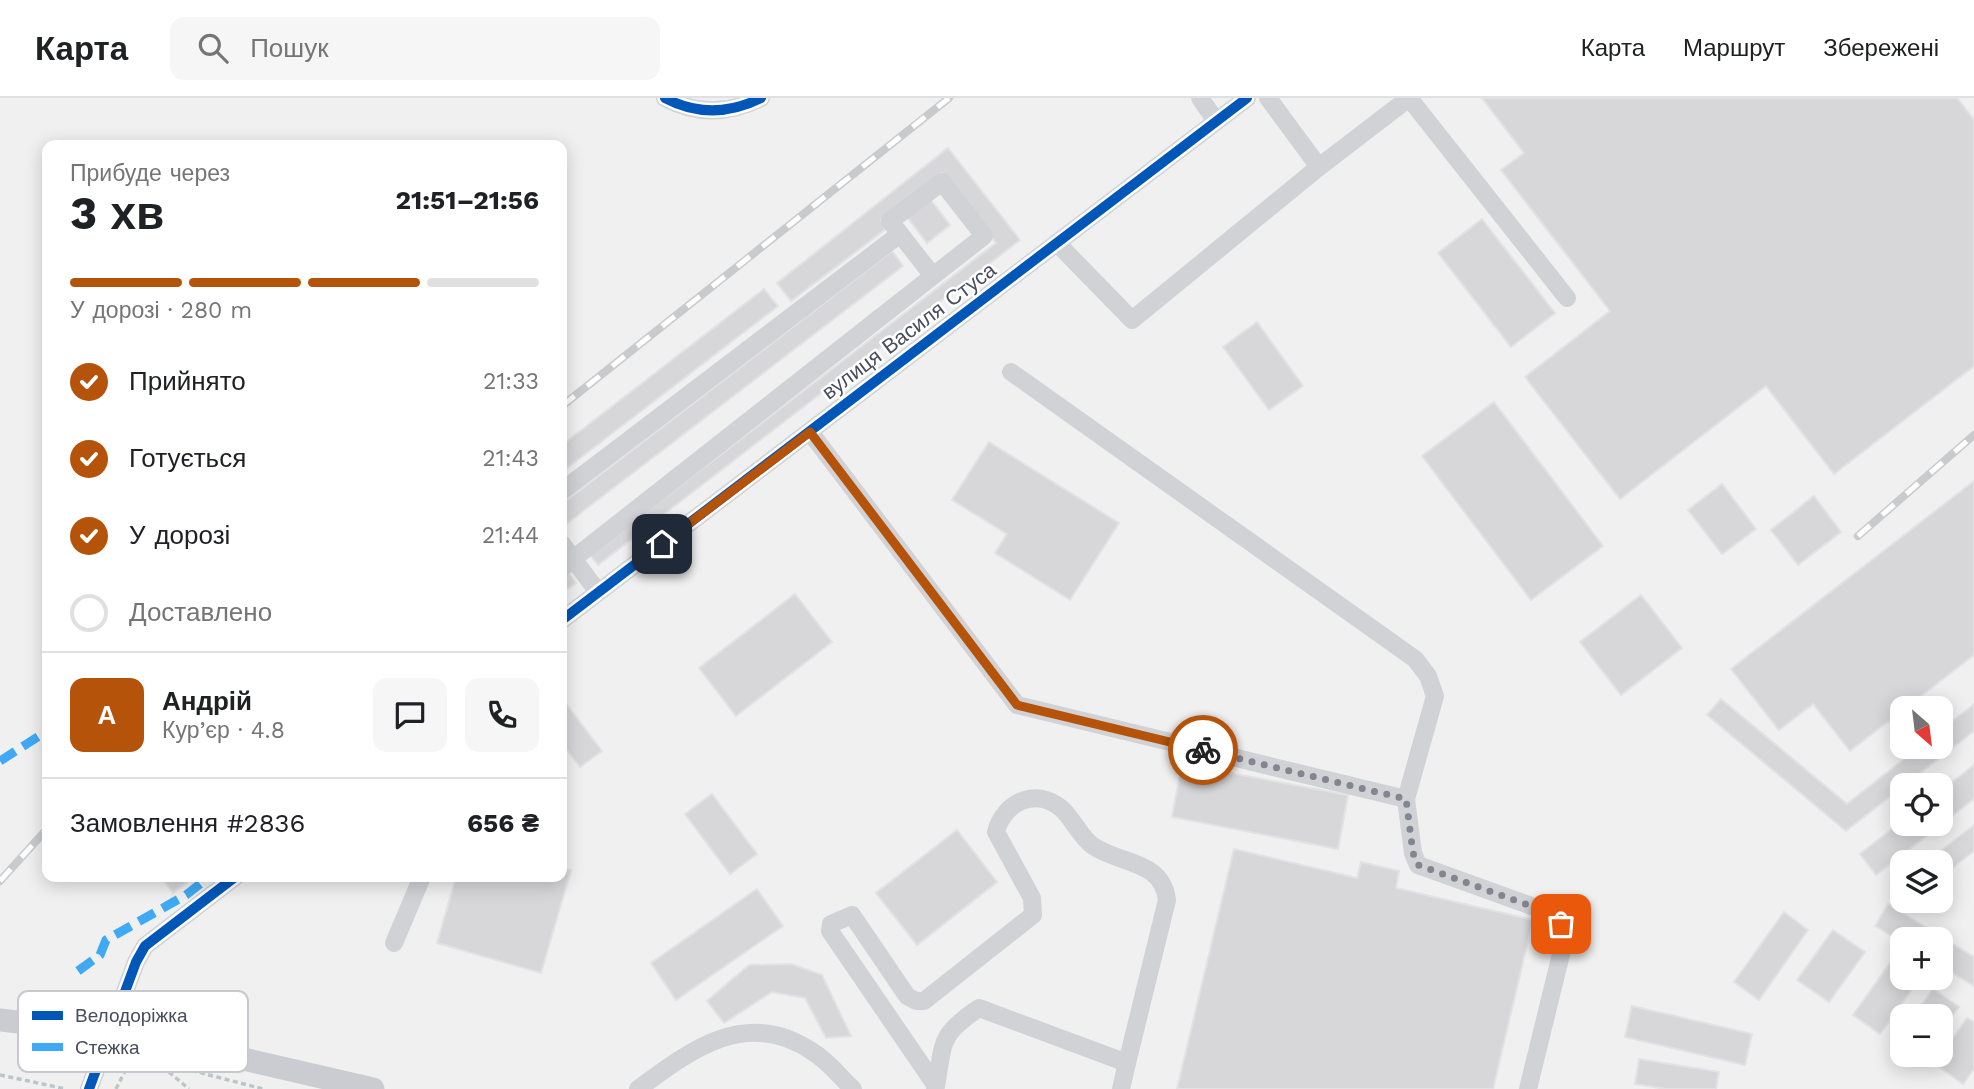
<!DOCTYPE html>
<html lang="uk">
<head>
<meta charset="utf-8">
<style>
  :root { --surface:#fff; --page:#f6f6f6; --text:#202124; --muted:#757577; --line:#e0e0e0; --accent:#b45309 }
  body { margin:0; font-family:"Work Sans",sans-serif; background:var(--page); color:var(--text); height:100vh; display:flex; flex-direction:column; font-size:26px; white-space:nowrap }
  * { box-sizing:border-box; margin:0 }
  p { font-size:23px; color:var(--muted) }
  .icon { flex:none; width:38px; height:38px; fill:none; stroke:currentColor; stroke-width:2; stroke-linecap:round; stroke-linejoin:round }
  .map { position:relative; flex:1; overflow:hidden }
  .drawer { position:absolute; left:42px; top:42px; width:525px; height:742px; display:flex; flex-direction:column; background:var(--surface); border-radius:14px; box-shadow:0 4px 18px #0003 }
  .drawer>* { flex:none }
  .needle { width:46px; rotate:152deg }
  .fabs { position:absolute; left:1890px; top:598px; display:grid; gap:14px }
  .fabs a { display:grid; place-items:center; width:63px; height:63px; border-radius:14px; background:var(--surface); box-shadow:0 4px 18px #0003; font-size:35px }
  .pin { position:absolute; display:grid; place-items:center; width:60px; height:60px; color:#fff; margin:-30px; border-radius:14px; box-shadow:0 4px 10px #0006 }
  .courier { position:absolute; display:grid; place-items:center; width:70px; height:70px; margin:-35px; border:5px solid #b45309; border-radius:50%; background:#fff; color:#222; box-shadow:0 2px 9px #0007 }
  .overview em { font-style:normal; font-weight:700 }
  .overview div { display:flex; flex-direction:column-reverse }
  .overview { display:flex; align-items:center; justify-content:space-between; height:119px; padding:0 28px }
  h1 { font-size:46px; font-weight:700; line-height:52px }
  .bar { display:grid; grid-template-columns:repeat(4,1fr); gap:10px 7px; align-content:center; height:84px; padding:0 28px }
  .bar i { height:9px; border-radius:5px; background:var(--line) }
  .bar .current { background:var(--accent) }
  .bar p { grid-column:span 4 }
  .line { display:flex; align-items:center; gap:18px; padding:0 28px; border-top:2px solid var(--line) }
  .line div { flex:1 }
  .round { display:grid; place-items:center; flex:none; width:74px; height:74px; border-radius:14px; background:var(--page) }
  ol { padding:0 28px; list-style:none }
  li { display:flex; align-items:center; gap:21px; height:77px }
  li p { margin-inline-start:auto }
  li .icon { padding:7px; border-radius:50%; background:var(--accent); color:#fff; stroke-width:4 }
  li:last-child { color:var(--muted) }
  li i { width:38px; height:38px; border:4px solid var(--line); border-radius:50% }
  header { display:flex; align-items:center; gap:42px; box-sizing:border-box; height:98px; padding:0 35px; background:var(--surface); border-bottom:2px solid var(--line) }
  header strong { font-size:33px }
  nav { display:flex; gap:38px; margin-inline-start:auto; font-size:24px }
  .search { width:490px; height:63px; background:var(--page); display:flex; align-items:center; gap:18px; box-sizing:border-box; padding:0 24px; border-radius:14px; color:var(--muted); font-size:26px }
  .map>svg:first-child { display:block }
  .building { fill:#d7d7d9; stroke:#e2e1e3; stroke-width:2 }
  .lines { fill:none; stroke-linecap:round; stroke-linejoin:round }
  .path { stroke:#bcc6c6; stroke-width:3.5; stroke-dasharray:5 3.5; stroke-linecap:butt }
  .minor { stroke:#d1d2d6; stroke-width:18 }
  .major { stroke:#cbccd1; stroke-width:23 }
  .rail-casing { stroke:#c9cacc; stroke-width:8 }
  .rail { stroke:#fff; stroke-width:5; stroke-dasharray:16; stroke-linecap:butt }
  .quiet { stroke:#3fa9f5; stroke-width:9; stroke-dasharray:18 9; stroke-linecap:butt }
  .cycleway-casing { stroke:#fff; stroke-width:15 }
  .cycleway { stroke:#0057b8; stroke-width:10 }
  .done { stroke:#838590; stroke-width:7; stroke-dasharray:0 12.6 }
  .route { stroke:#b45309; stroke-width:9 }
  .labels { text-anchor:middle; stroke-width:5; stroke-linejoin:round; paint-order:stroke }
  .street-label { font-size:21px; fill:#484c5c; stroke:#fff }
  .key { fill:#fff; stroke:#c8c9ce; stroke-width:2 }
  .key-label { font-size:19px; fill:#484c5c }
</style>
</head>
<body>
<header>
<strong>Карта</strong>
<div class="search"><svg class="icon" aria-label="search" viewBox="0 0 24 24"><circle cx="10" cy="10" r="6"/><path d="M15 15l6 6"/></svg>Пошук</div>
<nav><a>Карта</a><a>Маршрут</a><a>Збережені</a></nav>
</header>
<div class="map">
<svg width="1974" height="991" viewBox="0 0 1974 991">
  <rect width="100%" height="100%" fill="#f1f0f0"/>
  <g class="building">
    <polygon points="1482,0 1957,0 1974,22 1974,268 1834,376 1766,288 1620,401 1525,279 1610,213 1501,72 1524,55"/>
    <polygon points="948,50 1020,142 598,467 590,457 996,145 942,75 881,122 887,130 791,203 777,185"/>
    <polygon points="930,101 950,127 927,145 907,119"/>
    <polygon points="1482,121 1555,215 1511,249 1438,155"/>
    <polygon points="892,153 903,168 565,427 562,422 562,406"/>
    <polygon points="764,191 778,208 562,374 562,347"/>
    <polygon points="1257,224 1303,288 1269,312 1223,249"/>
    <polygon points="1494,304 1603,448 1531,502 1422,358"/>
    <polygon points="989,344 1119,425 1070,502 995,455 1007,436 952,402"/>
    <polygon points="1974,383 1974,557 1850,653 1813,606 1779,632 1731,571"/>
    <polygon points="1722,386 1756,431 1722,456 1688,412"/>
    <polygon points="1814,398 1841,434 1798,467 1771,432"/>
    <polygon points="568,474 576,485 562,495 562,479"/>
    <polygon points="795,496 832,544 736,618 699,570"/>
    <polygon points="1641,497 1682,550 1621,597 1580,544"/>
    <polygon points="1721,601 1847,706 1919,649 1941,649 1941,632 1974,606 1974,633 1846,733 1707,617"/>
    <polygon points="567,607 602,653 580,669 562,645 562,611"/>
    <polygon points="1182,666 1348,697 1338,751 1172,719"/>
    <polygon points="1974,667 1974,701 1876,777 1860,756 1902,723 1902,726 1941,726 1941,693"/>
    <polygon points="712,696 757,756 730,776 685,716"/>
    <polygon points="1974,727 1974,753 1941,779 1941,765 1925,765"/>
    <polygon points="957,732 997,784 917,847 876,795"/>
    <polygon points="1234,751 1357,780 1361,764 1399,773 1396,790 1533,822 1493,991 1177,991"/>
    <polygon points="562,770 571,772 541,875 437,845 456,779 562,779"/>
    <polygon points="172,779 194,779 173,795 165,784"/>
    <polygon points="757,791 783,828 676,902 651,865"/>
    <polygon points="1888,806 1974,859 1974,888 1941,868 1941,842 1902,842 1902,844 1875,828"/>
    <polygon points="1784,814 1808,832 1759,902 1734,884"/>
    <polygon points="1833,832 1865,854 1829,904 1797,882"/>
    <polygon points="1895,858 1902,863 1902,880 1920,880 1880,936 1853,917"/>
    <polygon points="791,866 822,877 851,938 826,940 805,900 772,894 724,925 707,903 749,867"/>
    <polygon points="1933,891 1959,909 1941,934 1941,919 1913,919"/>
    <polygon points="1632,908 1752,936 1745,967 1625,939"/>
    <polygon points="1967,920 1974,924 1974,971 1963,986 1935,966"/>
    <polygon points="1902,934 1902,953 1894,947"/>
    <polygon points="1909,957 1925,957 1919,965"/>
    <polygon points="1639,961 1719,974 1716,991 1666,991 1635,986"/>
  </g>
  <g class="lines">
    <g class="path">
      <polyline points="156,963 189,991"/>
      <polyline points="167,966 263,991"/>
      <polyline points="0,977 66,991"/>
      <polyline points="116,991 125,973 139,960"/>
    </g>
    <g class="minor">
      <path d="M665,0C697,17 729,16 761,0"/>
      <polyline points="1200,0 1216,23"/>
      <polyline points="1319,69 1409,0 1567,200"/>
      <polyline points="1057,145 1132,222 1319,69 1268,0"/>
      <polyline points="1011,274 1415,561 1428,578 1435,598 1406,701 1413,755 1418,767 1551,815 1561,826 1565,840 1528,991"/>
      <polyline points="810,334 1017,607 1406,701"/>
      <polyline points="562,393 900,136"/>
      <polyline points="562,446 598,494"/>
      <polyline points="562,470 573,461 933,178 984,138 942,84 890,123 933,178"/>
      <polyline points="562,522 1247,0"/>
      <polyline points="394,845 422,779"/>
      <polyline points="89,991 136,864 145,848 235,779"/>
      <path d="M638,991C692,951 747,909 813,954C828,963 840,979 853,991"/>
      <path d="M935,991L936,988C944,943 939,937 979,910L1127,965L1167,802C1162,762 1122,767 1093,748C1081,740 1073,721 1062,711C1036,688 1003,705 996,734L1032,800L1033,817L924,903H916L907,898L852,817L831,826L830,833L936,988"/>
      <polyline points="1121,991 1127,965"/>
    </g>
    <polyline class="major" points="0,922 112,935 196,950 373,991"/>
    <g class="rail-casing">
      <g id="rail">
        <polyline points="562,308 949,0"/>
        <polyline points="1858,438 1974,337"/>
        <polyline points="0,783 47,731"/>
      </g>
    </g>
    <use href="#rail" class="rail"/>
    <g class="quiet">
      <polyline points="0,663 47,633"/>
      <polyline points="78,873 100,857 106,842 186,797 209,779"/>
    </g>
    <g class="cycleway-casing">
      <g id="cycleway">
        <path d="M665,0C697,17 729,16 761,0"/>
        <polyline points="562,522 1247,0"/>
        <polyline points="89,991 136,864 145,848 235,779"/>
      </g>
    </g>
    <use href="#cycleway" class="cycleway"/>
  </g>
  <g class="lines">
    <polyline class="done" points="1203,652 1406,701 1413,755 1418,767 1550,815 1561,826"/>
    <polyline class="route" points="662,446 810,334 1017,607 1203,652"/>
  </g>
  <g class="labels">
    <g class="street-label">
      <text transform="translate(909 233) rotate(-37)" y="7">вулиця Василя Стуса</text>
    </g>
  </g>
  <rect x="18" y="893" width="230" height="81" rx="10" class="key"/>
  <rect x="32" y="913" width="31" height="9" fill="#0057b8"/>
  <rect x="32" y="945" width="31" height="8" fill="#3fa9f5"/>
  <g class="key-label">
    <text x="75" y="924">Велодоріжка</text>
    <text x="75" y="956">Стежка</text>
  </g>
</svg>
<div class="fabs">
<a><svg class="needle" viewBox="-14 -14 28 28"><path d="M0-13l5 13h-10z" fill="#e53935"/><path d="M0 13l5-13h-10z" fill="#757577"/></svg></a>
<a><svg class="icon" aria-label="locate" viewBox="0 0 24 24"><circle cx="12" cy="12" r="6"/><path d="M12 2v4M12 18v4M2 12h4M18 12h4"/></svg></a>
<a><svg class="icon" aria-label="layers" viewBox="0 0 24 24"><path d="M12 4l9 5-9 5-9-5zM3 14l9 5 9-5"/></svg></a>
<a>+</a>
<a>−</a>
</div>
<div class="pin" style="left:1561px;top:826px;background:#ea580c"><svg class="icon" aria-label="bag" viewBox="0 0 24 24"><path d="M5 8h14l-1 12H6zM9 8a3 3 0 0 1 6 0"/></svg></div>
<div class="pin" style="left:662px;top:446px;background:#1f2937"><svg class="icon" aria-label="home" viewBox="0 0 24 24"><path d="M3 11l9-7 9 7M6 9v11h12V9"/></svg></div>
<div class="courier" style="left:1203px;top:652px"><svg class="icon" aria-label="bike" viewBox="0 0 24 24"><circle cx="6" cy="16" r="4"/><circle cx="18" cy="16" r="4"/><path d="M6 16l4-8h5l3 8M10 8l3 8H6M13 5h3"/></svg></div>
<section class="drawer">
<div class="overview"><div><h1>3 хв</h1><p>Прибуде через</p></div><em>21:51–21:56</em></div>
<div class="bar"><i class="current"></i><i class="current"></i><i class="current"></i><i></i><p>У дорозі · 280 m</p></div>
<ol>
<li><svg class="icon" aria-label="check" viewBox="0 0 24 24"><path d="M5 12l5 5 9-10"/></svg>Прийнято<p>21:33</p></li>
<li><svg class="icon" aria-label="check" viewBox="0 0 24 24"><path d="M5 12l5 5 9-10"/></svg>Готується<p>21:43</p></li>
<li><svg class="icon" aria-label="check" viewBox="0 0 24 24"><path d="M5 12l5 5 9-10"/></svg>У дорозі<p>21:44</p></li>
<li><i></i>Доставлено</li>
</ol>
<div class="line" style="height:126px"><b class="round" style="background:var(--accent);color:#fff">А</b><div><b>Андрій</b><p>Кур’єр · 4.8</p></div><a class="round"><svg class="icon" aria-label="chat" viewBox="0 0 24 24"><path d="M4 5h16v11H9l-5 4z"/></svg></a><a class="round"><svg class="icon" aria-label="phone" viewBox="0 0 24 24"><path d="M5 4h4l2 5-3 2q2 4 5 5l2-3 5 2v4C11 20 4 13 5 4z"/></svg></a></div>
<div class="line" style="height:91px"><div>Замовлення #2836</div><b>656 ₴</b></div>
</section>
</div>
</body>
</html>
